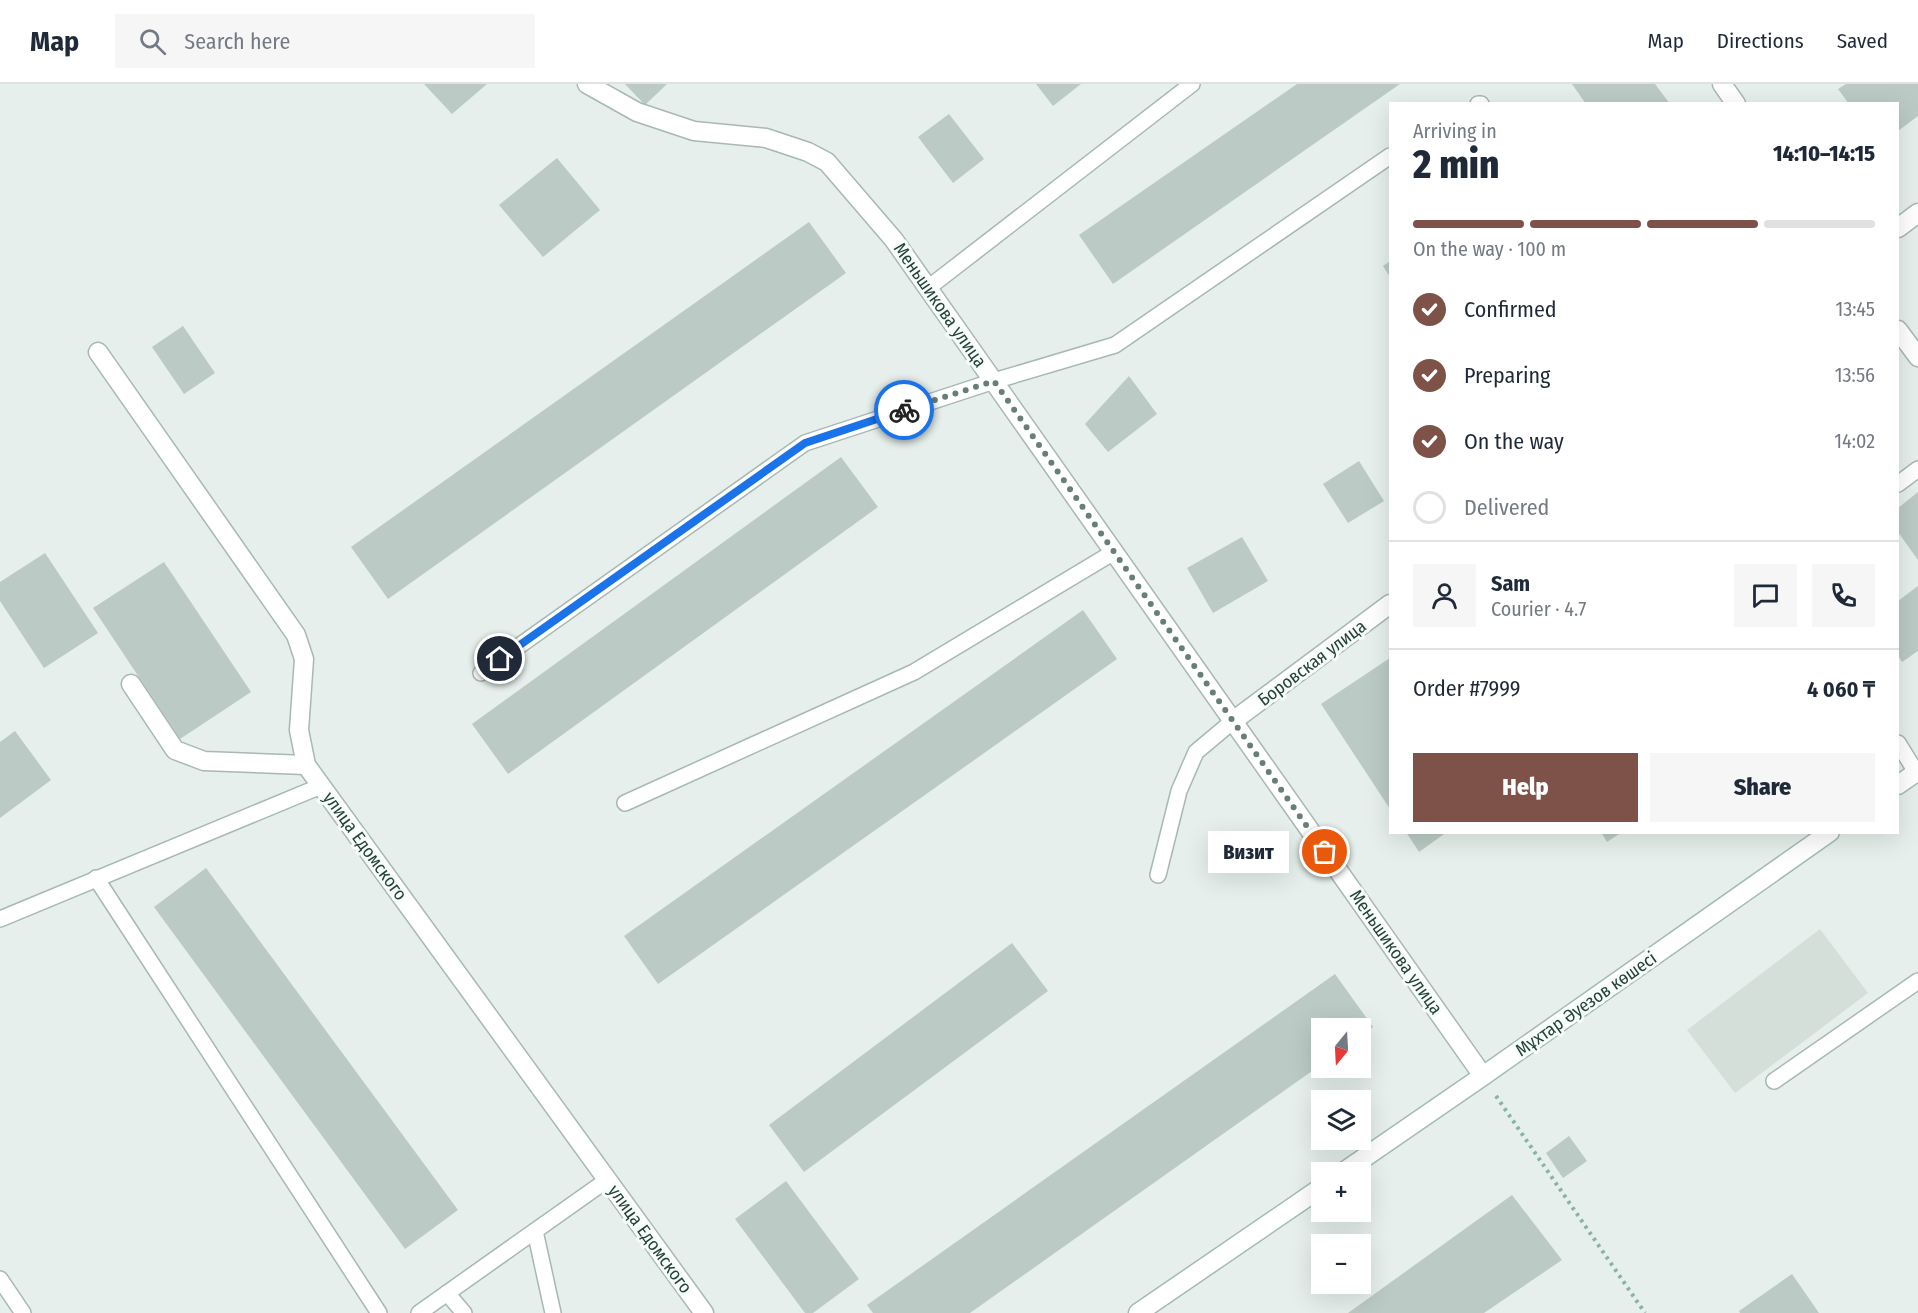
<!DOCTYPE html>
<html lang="en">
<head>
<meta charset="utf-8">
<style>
  :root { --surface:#fff; --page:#f6f6f7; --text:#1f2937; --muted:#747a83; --line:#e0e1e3; --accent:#7f5249 }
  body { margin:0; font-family:"Fira Sans Condensed",sans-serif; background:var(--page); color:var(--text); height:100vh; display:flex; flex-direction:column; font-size:22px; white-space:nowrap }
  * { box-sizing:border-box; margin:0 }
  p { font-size:20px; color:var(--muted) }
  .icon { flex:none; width:33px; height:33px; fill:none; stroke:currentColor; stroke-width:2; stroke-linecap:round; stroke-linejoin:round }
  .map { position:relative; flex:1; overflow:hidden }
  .drawer { position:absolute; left:1389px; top:18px; width:510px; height:732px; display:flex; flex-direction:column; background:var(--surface); border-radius:0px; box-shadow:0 6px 24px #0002 }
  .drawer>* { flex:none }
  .needle { width:39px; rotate:198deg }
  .controls { position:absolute; left:1311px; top:934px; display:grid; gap:12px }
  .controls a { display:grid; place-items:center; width:60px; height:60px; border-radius:0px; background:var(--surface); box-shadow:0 6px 24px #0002; font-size:30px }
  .pin { position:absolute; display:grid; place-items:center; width:51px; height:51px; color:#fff; margin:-26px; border:3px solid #fff; border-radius:50%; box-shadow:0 2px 6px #0007 }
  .courier { position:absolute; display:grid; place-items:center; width:60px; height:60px; margin:-30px; border:4px solid #1a73e8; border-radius:50%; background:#fff; color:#222; box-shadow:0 2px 8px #0007 }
  .bubble { position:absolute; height:42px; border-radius:0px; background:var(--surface); box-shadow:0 6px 24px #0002; font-size:20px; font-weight:800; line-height:42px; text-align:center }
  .headline em { font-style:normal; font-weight:800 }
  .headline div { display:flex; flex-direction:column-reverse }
  .headline { display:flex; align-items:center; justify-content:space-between; height:102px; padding:0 24px }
  h1 { font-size:39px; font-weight:800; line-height:45px }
  .bar { display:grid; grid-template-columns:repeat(4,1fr); gap:9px 6px; align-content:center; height:72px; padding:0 24px }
  .bar i { height:8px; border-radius:4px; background:var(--line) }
  .bar .selected { background:var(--accent) }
  .bar p { grid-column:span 4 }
  .line { display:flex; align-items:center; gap:15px; padding:0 24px; border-top:2px solid var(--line) }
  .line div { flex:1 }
  .round { display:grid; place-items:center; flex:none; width:63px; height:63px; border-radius:0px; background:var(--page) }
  ol { padding:0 24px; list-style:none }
  li { display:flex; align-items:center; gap:18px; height:66px }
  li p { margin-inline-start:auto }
  li .icon { padding:6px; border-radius:50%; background:var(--accent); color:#fff; stroke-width:4 }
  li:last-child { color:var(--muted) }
  li i { width:33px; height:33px; border:3px solid var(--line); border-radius:50% }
  .action { display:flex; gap:12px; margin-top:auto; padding:12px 24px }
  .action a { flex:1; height:69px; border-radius:0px; background:var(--accent); color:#fff; font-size:24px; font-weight:800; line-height:69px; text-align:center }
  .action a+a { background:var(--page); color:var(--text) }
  header { display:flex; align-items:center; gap:36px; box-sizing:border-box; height:84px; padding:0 30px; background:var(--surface); border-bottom:2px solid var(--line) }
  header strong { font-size:28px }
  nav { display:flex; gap:33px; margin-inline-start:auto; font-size:21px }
  .search { width:420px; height:54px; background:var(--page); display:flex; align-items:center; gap:15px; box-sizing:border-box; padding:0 21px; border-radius:0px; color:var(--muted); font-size:22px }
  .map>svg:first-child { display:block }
  .built { fill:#d4dfda }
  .building { fill:#bbcac4 }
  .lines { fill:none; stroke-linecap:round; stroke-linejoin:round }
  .lane-casing { stroke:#a8b8b2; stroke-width:18 }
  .street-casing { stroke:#a8b8b2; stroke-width:21 }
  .secondary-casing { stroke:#a4bbb3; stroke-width:21 }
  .path { stroke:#86b3a5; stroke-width:4; stroke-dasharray:3 4.5; stroke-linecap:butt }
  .lane { stroke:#fff; stroke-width:15 }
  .street { stroke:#fff; stroke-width:18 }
  .secondary { stroke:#fff; stroke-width:18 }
  .done { stroke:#687f78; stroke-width:6; stroke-dasharray:0 10.8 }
  .route { stroke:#1a73e8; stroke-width:8 }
  .labels { text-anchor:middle; stroke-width:6; stroke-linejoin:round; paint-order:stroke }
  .street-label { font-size:18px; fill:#24423a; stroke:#f7fbf9 }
</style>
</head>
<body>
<header>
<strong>Map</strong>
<div class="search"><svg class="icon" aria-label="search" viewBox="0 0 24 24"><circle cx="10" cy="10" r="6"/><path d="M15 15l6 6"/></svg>Search here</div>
<nav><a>Map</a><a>Directions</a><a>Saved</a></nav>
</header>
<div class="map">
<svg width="1918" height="1229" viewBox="0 0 1918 1229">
  <rect width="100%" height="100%" fill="#e6efeb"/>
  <polygon class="built" points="1820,845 1868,909 1735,1009 1687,946"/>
  <g class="building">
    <polygon points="424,0 487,0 452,30"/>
    <polygon points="625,0 667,0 645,21"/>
    <polygon points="1036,0 1081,0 1053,22"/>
    <polygon points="1297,0 1400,0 1113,200 1079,151"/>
    <polygon points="1572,0 1655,0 1670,20 1586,20"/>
    <polygon points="1846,0 1918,0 1918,32 1898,47 1898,20 1849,20 1838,5"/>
    <polygon points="949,30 984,75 953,99 918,53"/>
    <polygon points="557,74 600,126 543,173 499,121"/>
    <polygon points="809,138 846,189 388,515 351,463"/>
    <polygon points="1390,177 1390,193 1383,182"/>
    <polygon points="183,242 215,289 184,310 152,263"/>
    <polygon points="1129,292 1157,330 1108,368 1085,340"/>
    <polygon points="841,373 878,423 508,690 472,640"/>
    <polygon points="1359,377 1384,417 1348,439 1323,400"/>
    <polygon points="1918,408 1918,476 1898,448 1898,424"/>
    <polygon points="1242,453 1268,497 1213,529 1187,484"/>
    <polygon points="45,469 98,549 44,584 0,517 0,498"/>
    <polygon points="164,478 251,608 180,655 93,524"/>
    <polygon points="1918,502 1918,567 1902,578 1898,572 1898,517"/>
    <polygon points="1083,526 1117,575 658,900 624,852"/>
    <polygon points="1390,574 1390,725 1321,620"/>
    <polygon points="15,647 51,696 0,734 0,658"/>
    <polygon points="1406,748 1447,748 1419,768"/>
    <polygon points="1601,748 1622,748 1607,758"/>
    <polygon points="206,784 458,1126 405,1165 154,823"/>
    <polygon points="1012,859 1048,907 804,1088 769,1041"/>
    <polygon points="1335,890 1373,943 1360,952 1360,945 1322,945 1322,980 970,1229 873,1229 867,1221"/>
    <polygon points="1569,1052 1587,1077 1563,1094 1546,1069"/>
    <polygon points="786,1097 859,1195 813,1229 805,1229 735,1135"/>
    <polygon points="1512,1111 1562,1176 1484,1229 1348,1229"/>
    <polygon points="1792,1190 1819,1229 1740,1229 1739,1227"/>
  </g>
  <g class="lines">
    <g class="lane-casing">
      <g id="lane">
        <polyline points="1478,20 1481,20"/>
        <polyline points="928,204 1192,0"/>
        <polyline points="1898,400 1918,385"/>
        <polyline points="481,589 805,359 994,297 1115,261 1390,72"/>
        <polyline points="1898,659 1916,688"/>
        <polyline points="625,719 914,588 1114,468"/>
        <polyline points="1158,791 1179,707 1196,668 1233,637"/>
        <polyline points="96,794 379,1229"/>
        <polyline points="0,835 321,702"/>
        <polyline points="1774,997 1918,897"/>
        <polyline points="535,1147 553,1229"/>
        <polyline points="0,1195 23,1229"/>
        <polyline points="447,1209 464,1229"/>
        <polyline points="419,1229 607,1096"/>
      </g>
    </g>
    <g class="street-casing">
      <g id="street">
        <polyline points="587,0 637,28 694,47 766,54 808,68 827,78 894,156 1483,992"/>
        <polyline points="1722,0 1736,20"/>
        <polyline points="1898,144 1918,129"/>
        <polyline points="1898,246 1918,273"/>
        <polyline points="98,268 296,551 304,575 299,646 306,681 704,1229"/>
        <polyline points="131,600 175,666 204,677 306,681"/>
        <polyline points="1233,637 1390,520"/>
      </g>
    </g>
    <g class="secondary-casing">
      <g id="secondary">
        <polyline points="1898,701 1918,687"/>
        <polyline points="1342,1089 1483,992 1830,748"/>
        <polyline points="1138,1229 1322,1103"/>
      </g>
    </g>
    <polyline class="path" points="1496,1012 1645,1229"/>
    <use href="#lane" class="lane"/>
    <use href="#street" class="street"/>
    <use href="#secondary" class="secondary"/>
  </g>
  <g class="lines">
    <polyline class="done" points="904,326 994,297 1325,768"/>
    <polyline class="route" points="500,575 805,359 904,326"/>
  </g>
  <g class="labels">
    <g class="street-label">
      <text transform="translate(940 221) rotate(55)" y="6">Меньшикова улица</text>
      <text transform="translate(1312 579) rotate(-37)" y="6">Боровская улица</text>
      <text transform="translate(365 762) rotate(54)" y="6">улица Едомского</text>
      <text transform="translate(1396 868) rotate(55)" y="6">Меньшикова улица</text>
      <text transform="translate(1586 920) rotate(-35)" y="6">Мұхтар Әуезов көшесі</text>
      <text transform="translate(650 1155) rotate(54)" y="6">улица Едомского</text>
    </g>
  </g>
</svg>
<div class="controls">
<a><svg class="needle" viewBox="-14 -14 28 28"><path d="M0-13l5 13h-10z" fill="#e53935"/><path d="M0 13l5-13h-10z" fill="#747a83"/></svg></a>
<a><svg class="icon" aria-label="layers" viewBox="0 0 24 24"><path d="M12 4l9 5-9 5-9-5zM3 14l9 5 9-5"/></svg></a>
<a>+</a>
<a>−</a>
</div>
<div class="pin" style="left:1325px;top:768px;background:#ea580c"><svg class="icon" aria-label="bag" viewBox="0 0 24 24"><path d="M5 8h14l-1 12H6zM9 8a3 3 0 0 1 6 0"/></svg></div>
<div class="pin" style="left:500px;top:575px;background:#1f2937"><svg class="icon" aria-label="home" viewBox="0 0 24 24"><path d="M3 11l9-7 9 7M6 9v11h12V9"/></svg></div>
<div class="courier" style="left:904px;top:326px"><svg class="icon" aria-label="bike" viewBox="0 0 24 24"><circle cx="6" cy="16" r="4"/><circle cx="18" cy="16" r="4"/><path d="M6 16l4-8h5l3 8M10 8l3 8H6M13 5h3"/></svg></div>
<div class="bubble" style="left:1208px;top:747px;width:81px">Визит</div>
<section class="drawer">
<div class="headline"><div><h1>2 min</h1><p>Arriving in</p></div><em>14:10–14:15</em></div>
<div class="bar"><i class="selected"></i><i class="selected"></i><i class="selected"></i><i></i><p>On the way · 100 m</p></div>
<ol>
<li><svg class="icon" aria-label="check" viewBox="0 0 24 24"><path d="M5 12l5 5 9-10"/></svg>Confirmed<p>13:45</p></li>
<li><svg class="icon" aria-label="check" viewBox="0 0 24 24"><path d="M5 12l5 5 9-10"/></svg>Preparing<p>13:56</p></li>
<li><svg class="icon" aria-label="check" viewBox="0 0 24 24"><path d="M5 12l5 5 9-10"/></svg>On the way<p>14:02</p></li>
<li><i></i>Delivered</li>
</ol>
<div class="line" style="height:108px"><a class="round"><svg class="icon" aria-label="person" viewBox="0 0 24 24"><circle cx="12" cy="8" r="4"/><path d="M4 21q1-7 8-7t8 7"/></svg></a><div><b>Sam</b><p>Courier · 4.7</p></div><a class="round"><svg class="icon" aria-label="chat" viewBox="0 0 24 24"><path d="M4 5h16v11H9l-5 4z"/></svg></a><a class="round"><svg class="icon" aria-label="phone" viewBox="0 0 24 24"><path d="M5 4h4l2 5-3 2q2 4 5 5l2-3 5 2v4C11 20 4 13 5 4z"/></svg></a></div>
<div class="line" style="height:78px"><div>Order #7999</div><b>4 060 ₸</b></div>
<div class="action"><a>Help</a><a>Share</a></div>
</section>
</div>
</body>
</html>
